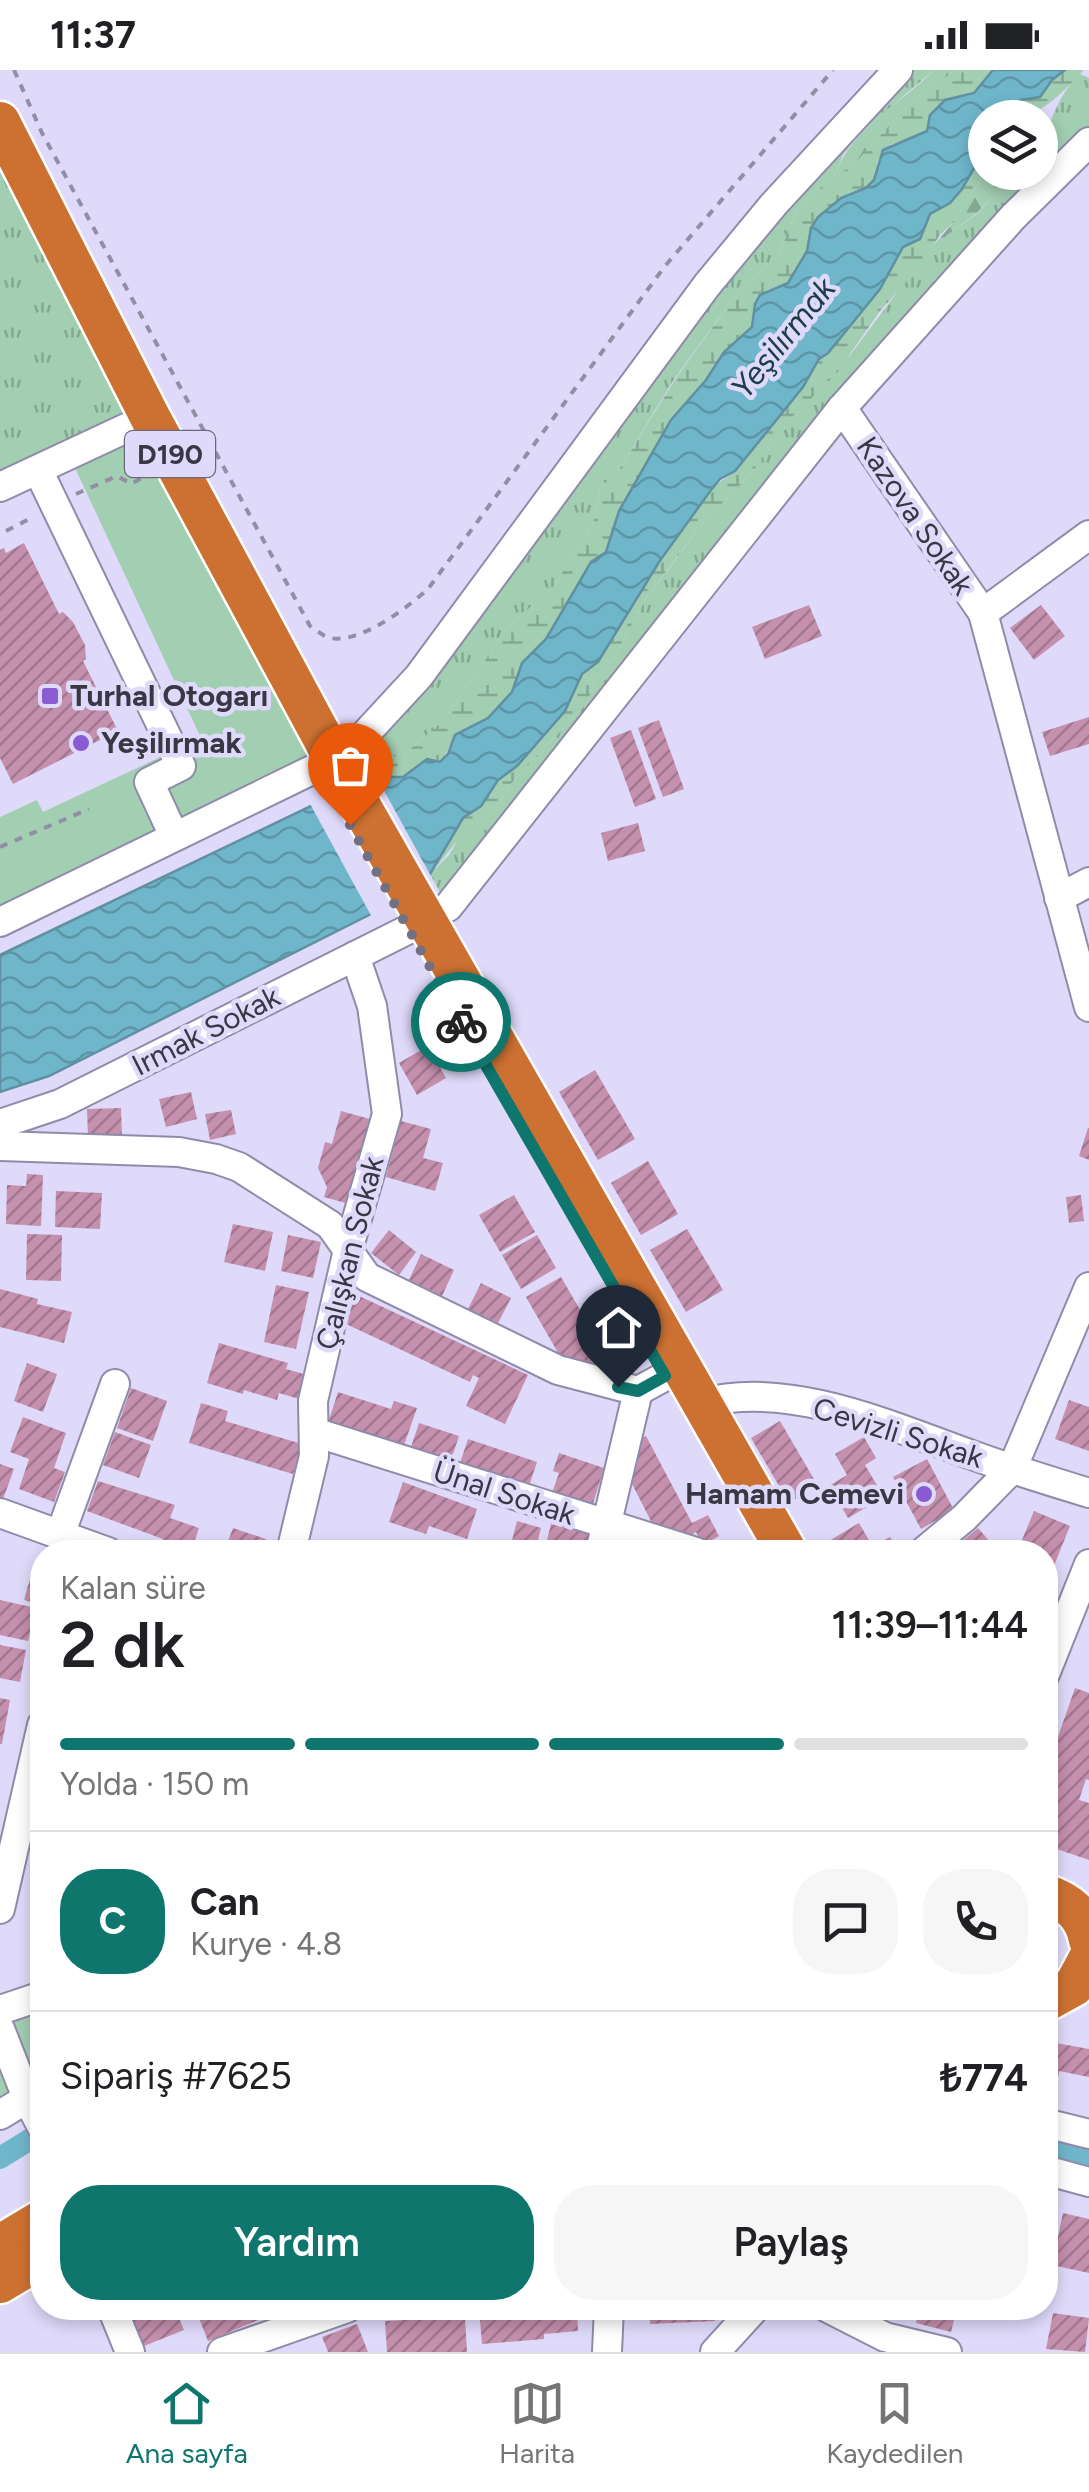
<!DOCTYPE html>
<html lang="tr">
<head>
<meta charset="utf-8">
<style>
  :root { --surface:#fff; --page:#f6f6f6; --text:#202124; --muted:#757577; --line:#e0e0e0; --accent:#0f766e }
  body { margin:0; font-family:Figtree,sans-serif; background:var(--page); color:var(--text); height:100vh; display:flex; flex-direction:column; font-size:38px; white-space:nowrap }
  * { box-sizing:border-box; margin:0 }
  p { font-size:32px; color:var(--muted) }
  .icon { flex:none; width:55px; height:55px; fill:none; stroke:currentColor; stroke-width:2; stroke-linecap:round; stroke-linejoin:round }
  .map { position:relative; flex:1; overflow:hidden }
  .details { position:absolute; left:30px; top:1470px; width:1028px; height:780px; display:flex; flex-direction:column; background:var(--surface); border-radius:40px; box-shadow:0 5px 15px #0003 }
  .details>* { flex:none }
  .tools { position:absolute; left:968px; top:30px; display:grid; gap:20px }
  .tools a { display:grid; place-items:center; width:90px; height:90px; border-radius:50%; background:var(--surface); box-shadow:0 5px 15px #0003; font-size:50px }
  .pin { position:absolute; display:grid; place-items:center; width:85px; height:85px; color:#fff; margin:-102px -42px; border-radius:50% 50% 50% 0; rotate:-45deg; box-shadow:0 0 10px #0007 }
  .pin .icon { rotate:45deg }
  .courier { position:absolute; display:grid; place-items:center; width:100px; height:100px; margin:-50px; border:8px solid #0f766e; border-radius:50%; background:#fff; color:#222; box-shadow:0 2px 12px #0007 }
  .headline em { font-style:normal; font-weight:600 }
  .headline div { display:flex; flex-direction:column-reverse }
  .headline { display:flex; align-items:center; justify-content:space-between; height:170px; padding:0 30px }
  h1 { font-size:65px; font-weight:600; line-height:75px }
  .bar { display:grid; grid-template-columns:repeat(4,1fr); gap:15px 10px; align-content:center; height:120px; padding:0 30px }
  .bar i { height:12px; border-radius:8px; background:var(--line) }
  .bar .active { background:var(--accent) }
  .bar p { grid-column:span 4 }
  .line { display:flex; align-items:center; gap:25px; padding:0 30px; border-top:2px solid var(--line) }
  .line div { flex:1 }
  .round { display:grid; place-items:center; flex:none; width:105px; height:105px; border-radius:40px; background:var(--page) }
  .button { display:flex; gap:20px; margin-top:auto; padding:20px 30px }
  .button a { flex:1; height:115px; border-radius:40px; background:var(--accent); color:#fff; font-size:40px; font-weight:600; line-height:115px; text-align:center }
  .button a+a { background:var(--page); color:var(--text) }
  .status { display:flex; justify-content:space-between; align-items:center; height:70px; padding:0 50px; background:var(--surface); direction:ltr }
  .status svg { height:28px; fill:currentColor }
  .tabs { display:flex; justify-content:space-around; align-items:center; height:140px; border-top:2px solid var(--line); background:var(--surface); font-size:28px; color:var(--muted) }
  .tabs a { display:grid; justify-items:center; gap:5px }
  .tabs .active { color:var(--accent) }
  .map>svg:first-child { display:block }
  .grass { fill:url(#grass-tufts) }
  .forest { fill:url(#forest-firs) }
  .wetland { fill:url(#wetland-marsh) }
  .green { fill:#a2ceb2 }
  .water { fill:url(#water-waves); stroke:#6090a2; stroke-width:2.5 }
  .pier { fill:#dfdafa }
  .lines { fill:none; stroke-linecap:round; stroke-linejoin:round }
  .canal { stroke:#70b6cb; stroke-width:22 }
  .building { fill:url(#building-hatch) }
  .minor-casing { stroke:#8f8ba9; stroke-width:32 }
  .highway-casing { stroke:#fff; stroke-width:45 }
  .path { stroke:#928ea5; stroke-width:4; stroke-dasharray:8 8; stroke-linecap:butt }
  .minor { stroke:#fff; stroke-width:28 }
  .highway { stroke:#cc7132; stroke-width:40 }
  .done { stroke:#737084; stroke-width:10; stroke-dasharray:0 18 }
  .route { stroke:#0f766e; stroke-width:12 }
  .poi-dot { fill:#895bd5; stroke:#dfdafa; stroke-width:4 }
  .labels { text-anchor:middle; stroke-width:9; stroke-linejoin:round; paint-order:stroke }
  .shield { fill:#dfdafa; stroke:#6b687b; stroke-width:2.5 }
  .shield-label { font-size:28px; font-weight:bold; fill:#393744 }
  .street-label { font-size:30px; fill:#393744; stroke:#dfdafa }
  .poi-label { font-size:30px; font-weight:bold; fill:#393744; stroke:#dfdafa; text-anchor:start }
  .water-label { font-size:32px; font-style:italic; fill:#1c3e48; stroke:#dfdafa }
</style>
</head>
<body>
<div class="status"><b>11:37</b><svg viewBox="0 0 49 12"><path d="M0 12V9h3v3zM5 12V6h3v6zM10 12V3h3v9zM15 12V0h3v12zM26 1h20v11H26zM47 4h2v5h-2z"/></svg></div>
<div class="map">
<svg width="1089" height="2282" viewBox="0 0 1089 2282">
  <defs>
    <pattern id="grass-tufts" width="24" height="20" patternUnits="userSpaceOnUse" patternTransform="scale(2.5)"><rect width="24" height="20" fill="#a2ceb2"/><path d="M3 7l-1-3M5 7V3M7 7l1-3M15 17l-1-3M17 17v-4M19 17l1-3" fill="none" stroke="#85a892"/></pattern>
    <pattern id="forest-firs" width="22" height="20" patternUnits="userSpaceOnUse" patternTransform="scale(2.5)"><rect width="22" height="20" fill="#a2ceb2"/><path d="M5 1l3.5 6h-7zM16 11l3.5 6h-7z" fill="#85a892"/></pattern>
    <pattern id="wetland-marsh" width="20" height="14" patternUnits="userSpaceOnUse" patternTransform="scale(2.5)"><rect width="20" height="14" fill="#a2ceb2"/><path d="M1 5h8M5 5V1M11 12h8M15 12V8" fill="none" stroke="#85a892"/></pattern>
    <pattern id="water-waves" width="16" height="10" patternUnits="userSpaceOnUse" patternTransform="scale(2.5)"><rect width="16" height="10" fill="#70b6cb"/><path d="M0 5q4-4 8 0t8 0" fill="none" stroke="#5d95a6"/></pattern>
    <pattern id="building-hatch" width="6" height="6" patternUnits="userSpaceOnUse" patternTransform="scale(2.5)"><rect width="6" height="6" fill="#c58fae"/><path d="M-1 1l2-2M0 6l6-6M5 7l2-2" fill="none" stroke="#a1768f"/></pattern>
  </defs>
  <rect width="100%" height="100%" fill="#dfdafa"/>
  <g class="grass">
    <polygon points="898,0 934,0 859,64 843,85 835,105 799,136 778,186 739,220 673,311 617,403 600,418 596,444 587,467 569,490 555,516 508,557 445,649 409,680 392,688 374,701 358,672 601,362"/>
    <path d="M1080,4L1089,8V72L1013,147L448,837L430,804L449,785L457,771L500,733L509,716L587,633L596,607L613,589L647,527L665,504L702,454L751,404L793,346L851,284L924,186L939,177L946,166L978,143L1010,106L1014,103L1040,102C1040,74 1057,23 1080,4Z"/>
    <polygon points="0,92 134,355 0,417"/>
  </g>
  <g class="forest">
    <path d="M934,0H956L910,32L853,96L835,105C853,56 899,36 934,0Z"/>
    <polygon points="985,102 1014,103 977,143 946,166 939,177 924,186 953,153"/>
  </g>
  <g class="wetland">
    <polygon points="956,0 993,0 974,23 945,30 930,45 928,61 890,75 878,90 874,110 866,118 841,128 811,158 807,182 788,213 768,220 753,242 752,257 724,282 706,310 671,350 619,441 606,482 591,492 546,569 522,593 512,622 489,648 455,665 442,691 424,691 403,707 378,710 374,701 392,688 409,680 445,649 508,557 555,516 569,490 587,467 596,444 600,418 617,403 674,311 739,220 778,186 799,136 835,105 853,96 910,32"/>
    <path d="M1065,0H1084C1059,25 1043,47 1005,48L1021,30C1044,28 1047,9 1065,0Z"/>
    <path d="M985,77V102L953,153L940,165L916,201L880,241L836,304L793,346L751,404L702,454L647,527L613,589L596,607L587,633L509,716L500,733L457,771L437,796L449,767L463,748L481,736L498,710L533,678L565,641L582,604L598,592L659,492L711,420C719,410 727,409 735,401C746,389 753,376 763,363C776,347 791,332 804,316C810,308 813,296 819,289C851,257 884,219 903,177L920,169L930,144C957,133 973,103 985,77Z"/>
  </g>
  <g class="green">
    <polygon points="134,355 318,697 0,852 0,747 37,730 43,742 201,668 69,385"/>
    <polygon points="42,1926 42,2019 0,2045 0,1940"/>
  </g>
  <polygon class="water" points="993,0 1065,0 1052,10 1040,27 1021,30 1005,47 985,48 984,81 962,119 950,133 930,144 920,169 903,177 880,219 828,283 819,289 803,317 735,401 720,409 711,420 659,492 598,592 582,604 565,641 517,696 498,710 481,736 463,748 430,804 371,844 49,1006 0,1022 0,885 311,736 387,707 403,707 427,689 440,692 448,684 455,665 488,648 512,622 522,593 546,569 591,492 606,482 619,441 671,350 706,310 724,282 752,257 755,234 760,225 788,213 807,181 811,158 818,147 841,128 866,118 874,110 883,80 927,61 930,45 945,30 974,23"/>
  <polygon class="pier" points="376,706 432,808 373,849 309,732"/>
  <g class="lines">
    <g class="canal">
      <polyline points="1045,2074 1089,2086"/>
      <polyline points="0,2088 42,2062"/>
    </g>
  </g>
  <g class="building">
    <polygon points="24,473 59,544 63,542 73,552 85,575 86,589 83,591 118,661 13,714 0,688 0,480 4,478 6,483"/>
    <polygon points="809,535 822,566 765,589 752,557"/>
    <polygon points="1041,535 1065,566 1034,590 1010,558"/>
    <polygon points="1089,647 1089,674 1050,686 1042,662"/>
    <polygon points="659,650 684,719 663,727 638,658"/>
    <polygon points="631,660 656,729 635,737 610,668"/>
    <polygon points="638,753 645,781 608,791 601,763"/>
    <polygon points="428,976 446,1008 417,1025 399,993"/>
    <polygon points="595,1000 635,1069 598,1090 559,1022"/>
    <polygon points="191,1022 197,1049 166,1057 159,1029"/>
    <polygon points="121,1038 122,1066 88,1067 87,1039"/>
    <polygon points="231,1040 236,1064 210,1070 205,1044"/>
    <polygon points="341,1041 377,1051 353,1135 324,1127 327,1117 318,1098 325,1072 332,1074"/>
    <polygon points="401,1051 431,1059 423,1088 443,1093 435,1121 386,1107"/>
    <polygon points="1088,1058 1089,1058 1089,1090 1079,1086"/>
    <polygon points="648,1091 678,1144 641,1165 611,1113"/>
    <polygon points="27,1104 43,1105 41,1156 6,1154 7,1115 26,1116"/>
    <polygon points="56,1121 102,1123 100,1159 55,1157"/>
    <polygon points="514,1125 535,1162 500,1182 479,1145"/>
    <polygon points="1081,1125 1084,1151 1069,1153 1066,1127"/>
    <polygon points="233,1154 273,1162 265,1201 224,1192"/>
    <polygon points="687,1159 723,1220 686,1242 650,1180"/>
    <polygon points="389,1160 416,1182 399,1205 371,1183"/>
    <polygon points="27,1164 62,1165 61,1211 26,1210"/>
    <polygon points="288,1165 321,1172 313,1208 281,1201"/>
    <polygon points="537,1165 556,1198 521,1219 502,1185"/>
    <polygon points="421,1184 454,1200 442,1226 409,1210"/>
    <polygon points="561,1207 612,1295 600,1302 561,1288 526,1227"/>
    <polygon points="481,1213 511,1228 498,1253 468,1239"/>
    <polygon points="276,1215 309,1222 296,1279 264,1272"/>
    <polygon points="0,1219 38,1229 37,1234 72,1242 64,1273 0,1257"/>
    <polygon points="355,1224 528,1305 505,1354 466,1336 479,1308 473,1305 470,1312 346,1254"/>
    <polygon points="219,1273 288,1293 286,1299 307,1305 299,1329 279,1323 277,1330 244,1320 243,1324 207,1313"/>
    <polygon points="27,1293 57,1304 43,1342 14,1331"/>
    <polygon points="131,1318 167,1331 153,1371 117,1358"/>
    <polygon points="338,1322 391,1339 394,1331 417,1338 403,1378 328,1353"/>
    <polygon points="1069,1330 1089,1337 1089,1381 1055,1369"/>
    <polygon points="201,1333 228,1341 225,1351 302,1374 293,1404 189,1373"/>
    <polygon points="23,1347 66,1363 54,1398 65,1402 54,1432 19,1419 29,1389 10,1382"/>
    <polygon points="780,1351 818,1416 789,1433 751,1368"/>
    <polygon points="419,1353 459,1366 450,1393 410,1380"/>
    <polygon points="115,1362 151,1375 139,1408 103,1395"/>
    <polygon points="646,1366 692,1453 708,1445 719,1466 703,1475 696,1462 681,1471 657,1463 627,1404 637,1370"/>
    <polygon points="864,1367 876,1388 865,1395 884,1427 848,1448 829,1416 847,1405 835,1384"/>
    <polygon points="468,1369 537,1392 528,1419 459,1396"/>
    <polygon points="559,1383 604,1398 591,1440 551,1426 559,1403 553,1401"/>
    <polygon points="927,1389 954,1440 921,1459 893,1407"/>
    <polygon points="0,1394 14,1399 3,1429 0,1428"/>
    <polygon points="98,1411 175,1435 170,1448 199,1458 191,1482 158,1482 163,1469 87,1441"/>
    <polygon points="403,1412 477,1439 467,1469 429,1456 426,1464 389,1452"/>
    <polygon points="1034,1441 1070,1456 1045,1518 1045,1482 1017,1482"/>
    <polygon points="517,1451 541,1458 535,1482 509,1482"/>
    <polygon points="859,1453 873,1477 890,1467 899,1482 823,1482 819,1477"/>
    <polygon points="551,1454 595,1466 591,1482 544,1482"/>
    <polygon points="233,1458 266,1469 261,1482 224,1482"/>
    <polygon points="978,1458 999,1482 949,1482"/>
    <polygon points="34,1495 42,1498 42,1535 24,1530"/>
    <polygon points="0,1530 36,1538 28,1571 0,1565"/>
    <polygon points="0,1575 26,1580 20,1612 0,1608"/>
    <polygon points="1075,1618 1089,1623 1089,1710 1086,1709 1079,1730 1089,1733 1089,1790 1045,1775 1045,1704"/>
    <polygon points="0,1628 10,1630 2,1674 0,1674"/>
    <polygon points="42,1705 42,1760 29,1757"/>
    <polygon points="1045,1971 1089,1979 1089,2007 1059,2001 1057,2014 1045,2012"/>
    <polygon points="1063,2143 1089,2149 1089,2203 1052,2195"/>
    <polygon points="128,2238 175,2238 184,2260 144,2276"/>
    <polygon points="195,2238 264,2238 268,2246 208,2271"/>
    <polygon points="501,2238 577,2238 578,2261 544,2264 544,2269 482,2274 479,2239"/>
    <polygon points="649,2238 714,2238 715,2251 650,2254"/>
    <polygon points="920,2238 957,2238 951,2262 916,2253"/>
    <polygon points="1053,2243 1089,2248 1085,2282 1046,2279"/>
    <polygon points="465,2247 467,2282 387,2282 385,2251"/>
    <polygon points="357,2254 368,2282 328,2282 322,2267"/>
  </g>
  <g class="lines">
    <g class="minor-casing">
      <g id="minor">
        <polyline points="842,338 983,543 1089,465"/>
        <polyline points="38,400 181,696 149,712 174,766"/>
        <polyline points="0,417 150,347"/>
        <polyline points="983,543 1089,937"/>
        <polyline points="334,689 358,672 419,606 707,215 774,134 898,0"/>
        <polyline points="1059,828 1089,812"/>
        <polyline points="424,850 448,837 842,338 1013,147 1089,72"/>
        <polyline points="0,852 318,697"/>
        <polyline points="0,1054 60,1034 407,860"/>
        <polyline points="0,1076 179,1082 216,1089 239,1097 330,1155 367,1207 558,1300 638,1321 682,1297"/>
        <path d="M703,1333C789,1310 891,1356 972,1385C1010,1399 1050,1411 1089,1423"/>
        <polyline points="314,1362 696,1482"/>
        <polyline points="0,1443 108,1482"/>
        <polyline points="60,1465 115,1314"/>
        <polyline points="291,1482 314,1386 313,1331 348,1180 387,1044 372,936 355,886"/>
        <polyline points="600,1482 638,1321"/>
        <polyline points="923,1482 964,1448 1012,1399 1089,1217"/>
        <polyline points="1045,1604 1089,1494"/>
        <polyline points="0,1839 42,1655"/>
        <polyline points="0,1940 42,1926"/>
        <polyline points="0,1959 27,2028 42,2057"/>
        <polyline points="0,2045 41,2020"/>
        <polyline points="1045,2053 1089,2064"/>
        <polyline points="1045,2100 1089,2112"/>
        <polyline points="112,2238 130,2282"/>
        <polyline points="828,2238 885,2267 947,2282"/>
        <polyline points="222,2282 347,2238"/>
        <polyline points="607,2282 609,2238"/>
        <polyline points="715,2282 755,2238"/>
      </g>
    </g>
    <g class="highway-casing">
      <g id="highway">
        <polyline points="0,52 150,347 334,689 787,1482"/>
        <path d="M1045,1824C1069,1832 1084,1844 1089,1870"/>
        <polyline points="1045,1932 1074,1916 1089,1888"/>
        <polyline points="0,2175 42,2150"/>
        <polyline points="0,2213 42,2188"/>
      </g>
    </g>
    <g class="path">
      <path d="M14,0L42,63L310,556C315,559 324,567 330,568C360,574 407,538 428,519L665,196L833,0"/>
      <polyline points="76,424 117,406 131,414 147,405"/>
      <polyline points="6,461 33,447"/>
      <polyline points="0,777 89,739"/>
    </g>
    <use href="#minor" class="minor"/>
    <use href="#highway" class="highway"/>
  </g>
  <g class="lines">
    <polyline class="done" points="350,755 461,952"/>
    <polyline class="route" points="461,952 665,1306 638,1321 618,1317"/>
  </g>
  <g class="poi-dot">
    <rect x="40" y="616" width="20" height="20" rx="5"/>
    <circle cx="81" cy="673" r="10"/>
    <circle cx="924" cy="1424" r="10"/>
  </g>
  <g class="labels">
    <rect class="shield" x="125" y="361" width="90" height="46" rx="8"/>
    <g class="shield-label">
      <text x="170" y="394">D190</text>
    </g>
    <g class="street-label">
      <text transform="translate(915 446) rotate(56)" y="10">Kazova Sokak</text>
      <text transform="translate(206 961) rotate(-27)" y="10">Irmak Sokak</text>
      <text transform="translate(350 1183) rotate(-76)" y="10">Çalışkan Sokak</text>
      <text transform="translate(898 1363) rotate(17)" y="10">Cevizli Sokak</text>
      <text transform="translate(504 1423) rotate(18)" y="10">Ünal Sokak</text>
    </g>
    <g class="poi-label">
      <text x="70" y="636">Turhal Otogarı</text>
      <text x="101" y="683">Yeşilırmak</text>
      <text x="904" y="1434" text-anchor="end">Hamam Cemevi</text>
    </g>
    <g class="water-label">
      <text transform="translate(783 268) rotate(-51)" y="11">Yeşilırmak</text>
    </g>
  </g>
</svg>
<div class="tools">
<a><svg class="icon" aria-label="layers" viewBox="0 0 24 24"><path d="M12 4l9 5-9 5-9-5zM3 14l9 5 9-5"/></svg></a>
</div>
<div class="pin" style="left:350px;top:755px;background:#ea580c"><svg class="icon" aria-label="bag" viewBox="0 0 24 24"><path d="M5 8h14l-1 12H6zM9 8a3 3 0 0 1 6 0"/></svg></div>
<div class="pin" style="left:618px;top:1317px;background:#1f2937"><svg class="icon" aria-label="home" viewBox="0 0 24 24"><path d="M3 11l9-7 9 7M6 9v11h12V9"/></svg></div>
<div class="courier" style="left:461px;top:952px"><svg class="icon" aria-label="bike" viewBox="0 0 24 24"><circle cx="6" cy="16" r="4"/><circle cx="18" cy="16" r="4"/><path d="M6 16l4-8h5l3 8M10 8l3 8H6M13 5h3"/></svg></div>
<section class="details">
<div class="headline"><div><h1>2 dk</h1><p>Kalan süre</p></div><em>11:39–11:44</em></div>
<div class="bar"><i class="active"></i><i class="active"></i><i class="active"></i><i></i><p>Yolda · 150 m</p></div>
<div class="line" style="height:180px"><b class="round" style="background:var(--accent);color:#fff">C</b><div><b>Can</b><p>Kurye · 4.8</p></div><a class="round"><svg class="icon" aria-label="chat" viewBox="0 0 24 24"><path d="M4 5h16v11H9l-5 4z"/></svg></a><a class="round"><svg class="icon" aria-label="phone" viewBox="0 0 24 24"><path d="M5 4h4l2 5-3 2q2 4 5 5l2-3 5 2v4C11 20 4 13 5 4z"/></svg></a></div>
<div class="line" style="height:130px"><div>Sipariş #7625</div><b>₺774</b></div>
<div class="button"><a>Yardım</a><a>Paylaş</a></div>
</section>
</div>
<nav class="tabs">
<a class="active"><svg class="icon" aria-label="home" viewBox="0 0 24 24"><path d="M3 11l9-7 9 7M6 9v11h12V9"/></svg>Ana sayfa</a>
<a><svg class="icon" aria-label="map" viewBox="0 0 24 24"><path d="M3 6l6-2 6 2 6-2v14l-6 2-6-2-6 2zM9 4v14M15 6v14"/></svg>Harita</a>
<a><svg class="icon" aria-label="saved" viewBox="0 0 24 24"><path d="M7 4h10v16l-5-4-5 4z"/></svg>Kaydedilen</a>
</nav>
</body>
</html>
